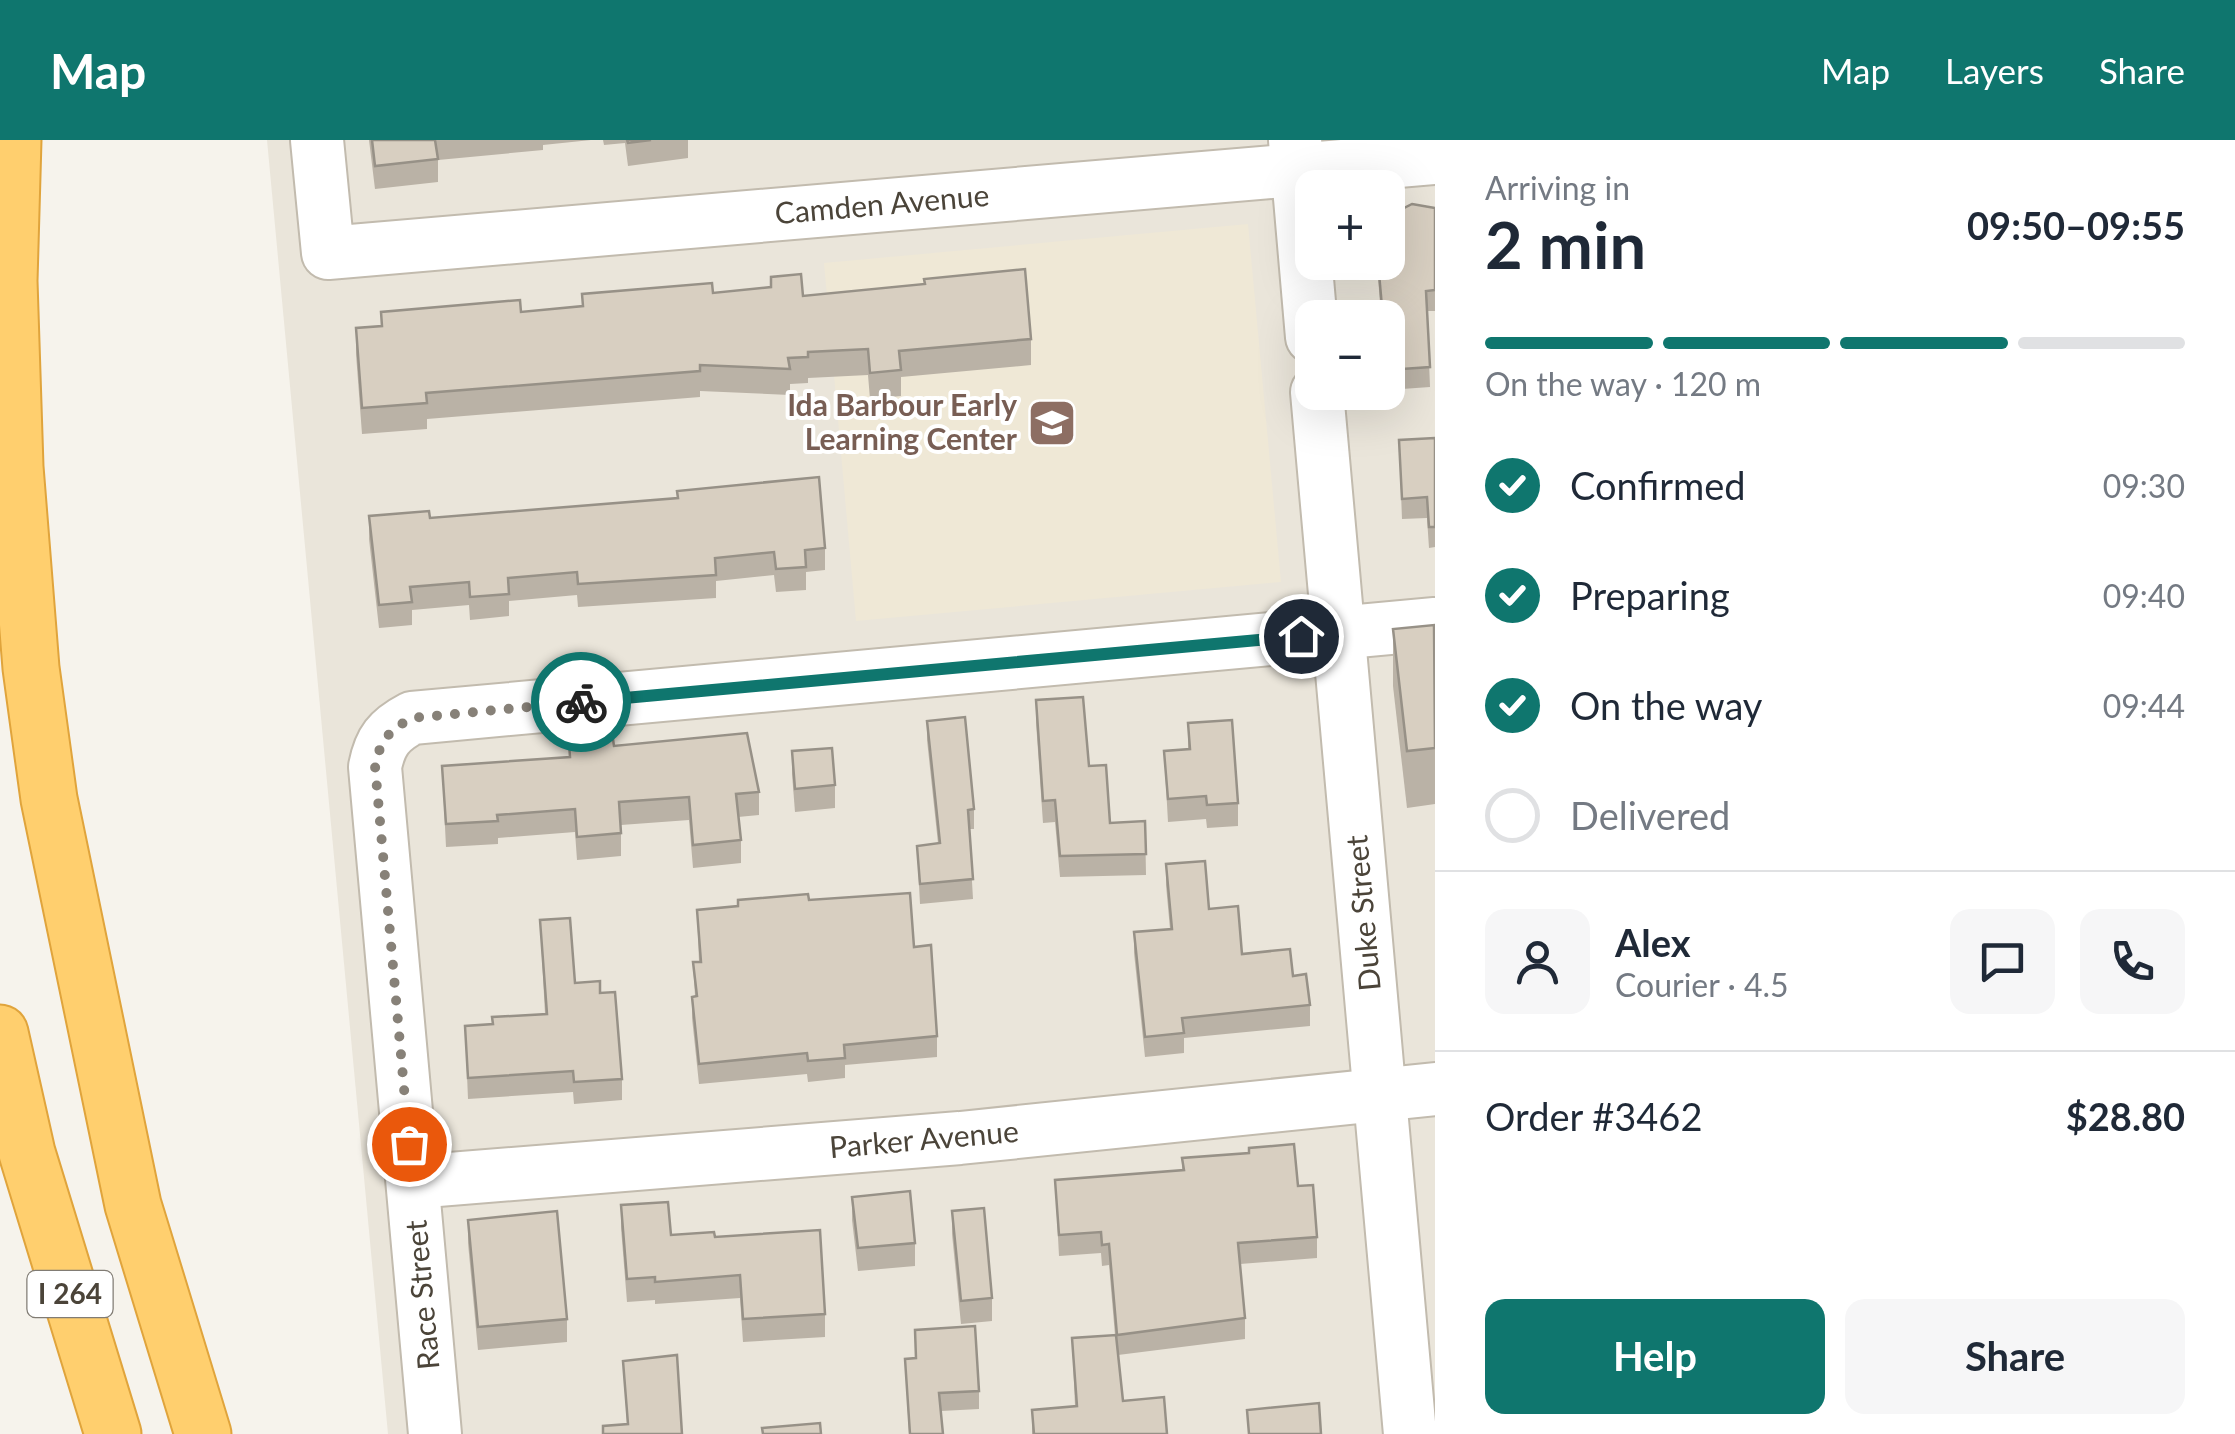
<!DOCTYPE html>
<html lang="en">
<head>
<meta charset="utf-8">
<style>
  :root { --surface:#fff; --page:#f6f6f7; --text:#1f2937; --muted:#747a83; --line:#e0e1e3; --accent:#0f766e }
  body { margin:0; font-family:Lato,sans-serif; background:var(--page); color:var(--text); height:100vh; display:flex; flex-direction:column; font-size:38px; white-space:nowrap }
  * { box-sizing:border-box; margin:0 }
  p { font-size:32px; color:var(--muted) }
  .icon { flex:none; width:55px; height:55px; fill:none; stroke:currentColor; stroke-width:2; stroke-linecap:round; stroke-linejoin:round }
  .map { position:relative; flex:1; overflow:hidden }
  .details { display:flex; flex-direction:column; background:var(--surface); width:800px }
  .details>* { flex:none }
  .fabs { position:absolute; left:1295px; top:30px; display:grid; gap:20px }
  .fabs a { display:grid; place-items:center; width:110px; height:110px; border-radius:20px; background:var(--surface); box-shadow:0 10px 40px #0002; font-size:50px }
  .pin { position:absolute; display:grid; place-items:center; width:85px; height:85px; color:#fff; margin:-42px; border:5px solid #fff; border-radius:50%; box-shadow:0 2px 10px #0007 }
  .courier { position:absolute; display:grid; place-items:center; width:100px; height:100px; margin:-50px; border:8px solid #0f766e; border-radius:50%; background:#fff; color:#222; box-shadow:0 2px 12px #0007 }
  .headline em { font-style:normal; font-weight:700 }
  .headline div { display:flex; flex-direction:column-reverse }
  .headline { display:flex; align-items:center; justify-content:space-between; height:170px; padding:0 50px }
  h1 { font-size:65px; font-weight:700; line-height:75px }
  .bar { display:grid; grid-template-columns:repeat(4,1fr); gap:15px 10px; align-content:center; height:120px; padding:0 50px }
  .bar i { height:12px; border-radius:8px; background:var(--line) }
  .bar .current { background:var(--accent) }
  .bar p { grid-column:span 4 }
  .line { display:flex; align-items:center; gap:25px; padding:0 50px; border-top:2px solid var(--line) }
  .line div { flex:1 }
  .round { display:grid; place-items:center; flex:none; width:105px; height:105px; border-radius:20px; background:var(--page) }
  ol { padding:0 50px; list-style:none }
  li { display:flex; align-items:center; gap:30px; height:110px }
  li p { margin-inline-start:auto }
  li .icon { padding:10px; border-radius:50%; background:var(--accent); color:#fff; stroke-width:4 }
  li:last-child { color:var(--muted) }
  li i { width:55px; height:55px; border:5px solid var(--line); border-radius:50% }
  .primary-button { display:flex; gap:20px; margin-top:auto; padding:20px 50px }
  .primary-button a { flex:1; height:115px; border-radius:20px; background:var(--accent); color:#fff; font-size:40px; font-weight:700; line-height:115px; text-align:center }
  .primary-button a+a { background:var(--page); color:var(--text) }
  header { display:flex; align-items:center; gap:60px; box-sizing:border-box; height:140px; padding:0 50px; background:var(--accent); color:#fff }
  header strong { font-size:48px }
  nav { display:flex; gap:55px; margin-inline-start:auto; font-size:35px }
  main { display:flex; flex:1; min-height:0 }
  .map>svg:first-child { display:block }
  .residential { fill:#eae5da; fill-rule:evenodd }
  .education { fill:#efe8d6 }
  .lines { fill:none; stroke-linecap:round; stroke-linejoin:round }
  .minor-casing { stroke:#c2bbae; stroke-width:56 }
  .highway-casing { stroke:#e0a43c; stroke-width:59 }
  .minor { stroke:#fff; stroke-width:52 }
  .highway { stroke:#ffcf6e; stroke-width:55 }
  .wall { fill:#bab2a6 }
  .building { fill:#d8cfc1; stroke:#979187; stroke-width:2.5 }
  .done { stroke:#878178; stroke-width:10; stroke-dasharray:0 18 }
  .route { stroke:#0f766e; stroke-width:12 }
  .labels { text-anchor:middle; stroke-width:8; stroke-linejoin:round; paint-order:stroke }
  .shield { fill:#fff; stroke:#817c74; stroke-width:2.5 }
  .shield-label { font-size:28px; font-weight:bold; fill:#4b4439 }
  .street-label { font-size:30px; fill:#4b4439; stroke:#fff }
  .education-label { font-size:30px; font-weight:bold; fill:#785e54; stroke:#fff; text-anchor:end }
</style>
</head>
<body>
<header>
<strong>Map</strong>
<nav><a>Map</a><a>Layers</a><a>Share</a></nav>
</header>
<main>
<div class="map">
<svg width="1435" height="1294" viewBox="0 0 1435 1294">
  <rect width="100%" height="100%" fill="#f6f3ec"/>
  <path class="residential" d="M267,0H1435V1294H388ZM1312,48H1388V122H1312ZM1312,178H1388V252H1312Z"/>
  <polygon class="education" points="1248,84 1281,442 856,481 824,123"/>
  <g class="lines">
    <g class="minor-casing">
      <g id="minor">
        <polyline points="317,0 328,113 1435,18"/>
        <polyline points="1295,0 1312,197"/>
        <polyline points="1317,252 1410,1294"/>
        <polyline points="413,1042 960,998 1435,949"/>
        <path d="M435,1294L375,627C380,601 389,590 412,578L1435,484"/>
      </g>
    </g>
    <g class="highway-casing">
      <g id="highway">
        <polyline points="13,0 9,141 15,327 31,528 49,659 133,1065 203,1294"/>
        <polyline points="0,893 27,1013 113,1294"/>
      </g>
    </g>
    <use href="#minor" class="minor"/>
    <use href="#highway" class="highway"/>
  </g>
  <g class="wall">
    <polygon points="369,0 591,0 543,5 543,10 438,20 438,42 375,49"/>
    <polygon points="603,0 688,0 688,18 628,26 625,3 604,5"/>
    <polygon points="1435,68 1435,171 1427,171 1430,247 1388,250 1388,178 1381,178 1377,122 1388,122"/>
    <polygon points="924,139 1031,199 1031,225 901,237 901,256 870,259 868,235 808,238 808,243 790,244 790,255 700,251 700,257 427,279 427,289 362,294 356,214 356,188 381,186 381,172 521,172 713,153 803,156 924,144"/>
    <polygon points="1435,298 1435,407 1429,408 1427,378 1402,379 1399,300"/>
    <polygon points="369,376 430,378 825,408 825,430 806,432 806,450 776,452 774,435 716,441 716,458 578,467 577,455 509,461 509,476 470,480 469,465 412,470 412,485 379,488 369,399"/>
    <polygon points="1393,489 1435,504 1435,664 1407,668 1393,546"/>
    <polygon points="1036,560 1089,626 1110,683 1145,681 1146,735 1060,737 1055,682 1043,683 1036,582"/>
    <polygon points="927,581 974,669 974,689 969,689 973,759 920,764 917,706 938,703 927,600"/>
    <polygon points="1188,583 1238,663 1238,686 1207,688 1206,679 1168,682 1164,611 1188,609"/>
    <polygon points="569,603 614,606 759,652 759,675 738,677 741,700 741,723 693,728 689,680 621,685 621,716 577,720 575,692 498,698 498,704 446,707 442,626 569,617"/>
    <polygon points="792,611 835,645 835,668 795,672 792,634"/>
    <polygon points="1166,724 1209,769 1242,814 1293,836 1310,865 1310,886 1184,898 1184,913 1145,917 1134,813 1134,792 1170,789 1166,745"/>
    <polygon points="809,760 914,807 937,896 937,917 845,925 845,938 808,942 807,934 699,944 692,878 692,857 695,856 693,822 699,822 697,770"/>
    <polygon points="540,780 575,843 600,853 622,939 622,960 574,964 573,952 468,959 465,886 492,884 545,874"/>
    <polygon points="1182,1018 1298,1046 1317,1097 1317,1118 1240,1124 1245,1178 1245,1199 1118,1215 1123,1261 1167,1294 1032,1294 1032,1270 1075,1266 1072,1198 1115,1195 1109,1125 1102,1126 1101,1113 1059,1116 1055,1040 1182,1030"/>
    <polygon points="852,1057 915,1103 915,1126 858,1131 852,1080"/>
    <polygon points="621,1065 671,1095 715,1097 825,1174 825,1197 743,1202 740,1158 655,1164 655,1160 627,1162 621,1088"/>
    <polygon points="952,1071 992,1158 992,1181 961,1184 952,1094"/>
    <polygon points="468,1080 567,1179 567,1202 478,1210 468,1103"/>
    <polygon points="915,1190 979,1251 979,1269 941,1271 943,1294 909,1294 905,1219 915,1218"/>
    <polygon points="623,1221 682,1294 627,1284"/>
  </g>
  <g class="building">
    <polygon points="372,0 435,0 438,19 375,26"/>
    <polygon points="627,0 651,0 628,3"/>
    <polygon points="1412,64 1435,68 1435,150 1426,151 1430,227 1388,230 1388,178 1383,178 1378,122 1388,122 1388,72 1398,71"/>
    <polygon points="1025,129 1031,199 899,211 901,230 870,233 868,209 808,212 808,217 788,218 790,229 700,225 700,231 426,253 427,263 362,268 356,188 382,186 381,172 520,160 521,172 583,166 582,154 712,143 713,153 771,147 771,137 801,134 803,156 925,144 924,139"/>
    <polygon points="1435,298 1435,387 1429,387 1427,357 1402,359 1399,300"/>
    <polygon points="819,337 825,408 805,410 806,427 776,429 774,412 715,418 716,435 578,444 577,432 508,438 509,454 470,457 469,442 410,447 412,462 379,465 369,376 429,371 430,378 678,358 677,351"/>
    <polygon points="1434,485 1435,608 1407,611 1393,489"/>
    <polygon points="1083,557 1089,626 1106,625 1110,683 1145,681 1146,714 1060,716 1055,660 1043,661 1036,560"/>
    <polygon points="965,577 974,669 968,670 973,739 920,744 917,706 940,703 927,581"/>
    <polygon points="1232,580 1238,663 1207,665 1206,656 1168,659 1164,611 1190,609 1188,583"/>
    <polygon points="747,593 759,652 736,654 741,700 693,705 689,657 619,662 621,693 577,697 575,669 497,675 498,681 446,684 442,626 570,617 569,603 613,599 614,606"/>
    <polygon points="832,608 835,645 795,649 792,611"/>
    <polygon points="1205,721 1209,769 1238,766 1242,814 1290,809 1293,836 1306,834 1310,865 1182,878 1184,893 1145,897 1134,792 1172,789 1166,724"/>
    <polygon points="910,753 914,807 931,805 937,896 844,905 845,918 808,921 807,913 699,924 692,857 697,856 693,822 701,822 697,770 738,766 738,760 808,754 809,760"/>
    <polygon points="570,778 575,843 600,841 600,853 615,852 622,939 574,942 573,931 468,938 465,886 493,884 492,877 547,874 540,780"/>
    <polygon points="1294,1004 1298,1046 1313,1045 1317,1097 1238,1103 1245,1178 1117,1195 1109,1104 1102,1105 1101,1092 1059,1095 1055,1040 1184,1030 1182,1018 1249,1013 1249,1008"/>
    <polygon points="910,1051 915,1103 858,1108 852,1057"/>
    <polygon points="668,1062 671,1095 714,1092 715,1097 820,1090 825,1174 743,1179 740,1135 655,1142 655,1137 627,1139 621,1065"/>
    <polygon points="984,1068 992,1158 961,1161 952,1071"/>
    <polygon points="557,1071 567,1179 478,1187 468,1080"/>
    <polygon points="975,1186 979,1251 939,1253 943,1294 910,1294 905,1219 916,1218 915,1190"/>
    <polygon points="1116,1195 1123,1261 1164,1257 1167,1294 1034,1294 1032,1270 1077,1266 1072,1198"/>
    <polygon points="677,1215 682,1294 603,1294 603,1286 628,1284 623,1221"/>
    <polygon points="1319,1263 1321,1294 1249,1294 1247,1270"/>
    <polygon points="820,1283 821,1294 763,1294 762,1288"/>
  </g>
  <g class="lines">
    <path class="done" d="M409,1004L375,626C380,601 389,590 412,578L581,562"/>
    <polyline class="route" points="581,562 1301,496"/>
  </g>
  <defs>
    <g id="school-square" transform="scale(2.5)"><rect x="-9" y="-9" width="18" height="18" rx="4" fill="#8d6e63" stroke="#fff"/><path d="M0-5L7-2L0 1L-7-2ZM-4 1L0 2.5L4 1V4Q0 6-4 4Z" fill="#fff"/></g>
  </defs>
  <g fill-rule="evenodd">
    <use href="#school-square" x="1052" y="283"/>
  </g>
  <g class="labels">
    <rect class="shield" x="27.5" y="1131" width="85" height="46" rx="8"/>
    <g class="shield-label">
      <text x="70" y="1164">I 264</text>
    </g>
    <g class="street-label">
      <text transform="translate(882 65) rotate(-5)" y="10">Camden Avenue</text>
      <text transform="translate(1364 773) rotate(-95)" y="10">Duke Street</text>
      <text transform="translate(924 1000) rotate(-5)" y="10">Parker Avenue</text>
      <text transform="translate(423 1155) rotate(-95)" y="10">Race Street</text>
    </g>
    <g class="education-label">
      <text x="1017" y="276">Ida Barbour Early<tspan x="1017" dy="34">Learning Center</tspan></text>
    </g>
  </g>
</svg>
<div class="fabs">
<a>+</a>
<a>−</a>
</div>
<div class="pin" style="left:409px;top:1004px;background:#ea580c"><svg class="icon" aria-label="bag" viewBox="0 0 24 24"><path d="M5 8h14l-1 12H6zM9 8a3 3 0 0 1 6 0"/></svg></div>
<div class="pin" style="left:1301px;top:496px;background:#1f2937"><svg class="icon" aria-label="home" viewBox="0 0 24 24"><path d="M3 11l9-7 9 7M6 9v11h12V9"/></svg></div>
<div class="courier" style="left:581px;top:562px"><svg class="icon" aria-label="bike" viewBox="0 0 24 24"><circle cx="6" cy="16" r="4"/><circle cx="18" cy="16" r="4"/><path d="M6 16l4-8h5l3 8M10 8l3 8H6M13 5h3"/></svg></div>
</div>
<section class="details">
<div class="headline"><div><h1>2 min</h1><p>Arriving in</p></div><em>09:50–09:55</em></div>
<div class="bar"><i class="current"></i><i class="current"></i><i class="current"></i><i></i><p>On the way · 120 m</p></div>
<ol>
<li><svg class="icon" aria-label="check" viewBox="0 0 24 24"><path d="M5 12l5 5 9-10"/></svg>Confirmed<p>09:30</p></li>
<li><svg class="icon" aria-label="check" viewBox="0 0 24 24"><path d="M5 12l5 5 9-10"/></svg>Preparing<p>09:40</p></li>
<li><svg class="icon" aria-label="check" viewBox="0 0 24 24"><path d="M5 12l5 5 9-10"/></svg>On the way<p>09:44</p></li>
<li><i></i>Delivered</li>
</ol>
<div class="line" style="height:180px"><a class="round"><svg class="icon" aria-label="person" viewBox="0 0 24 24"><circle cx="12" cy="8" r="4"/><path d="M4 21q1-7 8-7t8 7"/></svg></a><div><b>Alex</b><p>Courier · 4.5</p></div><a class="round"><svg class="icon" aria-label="chat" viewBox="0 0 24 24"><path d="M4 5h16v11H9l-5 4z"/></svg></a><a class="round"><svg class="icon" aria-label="phone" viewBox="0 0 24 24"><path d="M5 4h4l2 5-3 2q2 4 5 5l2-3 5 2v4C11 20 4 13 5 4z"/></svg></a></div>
<div class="line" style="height:130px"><div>Order #3462</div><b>$28.80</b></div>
<div class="primary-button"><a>Help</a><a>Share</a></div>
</section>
</main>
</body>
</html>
